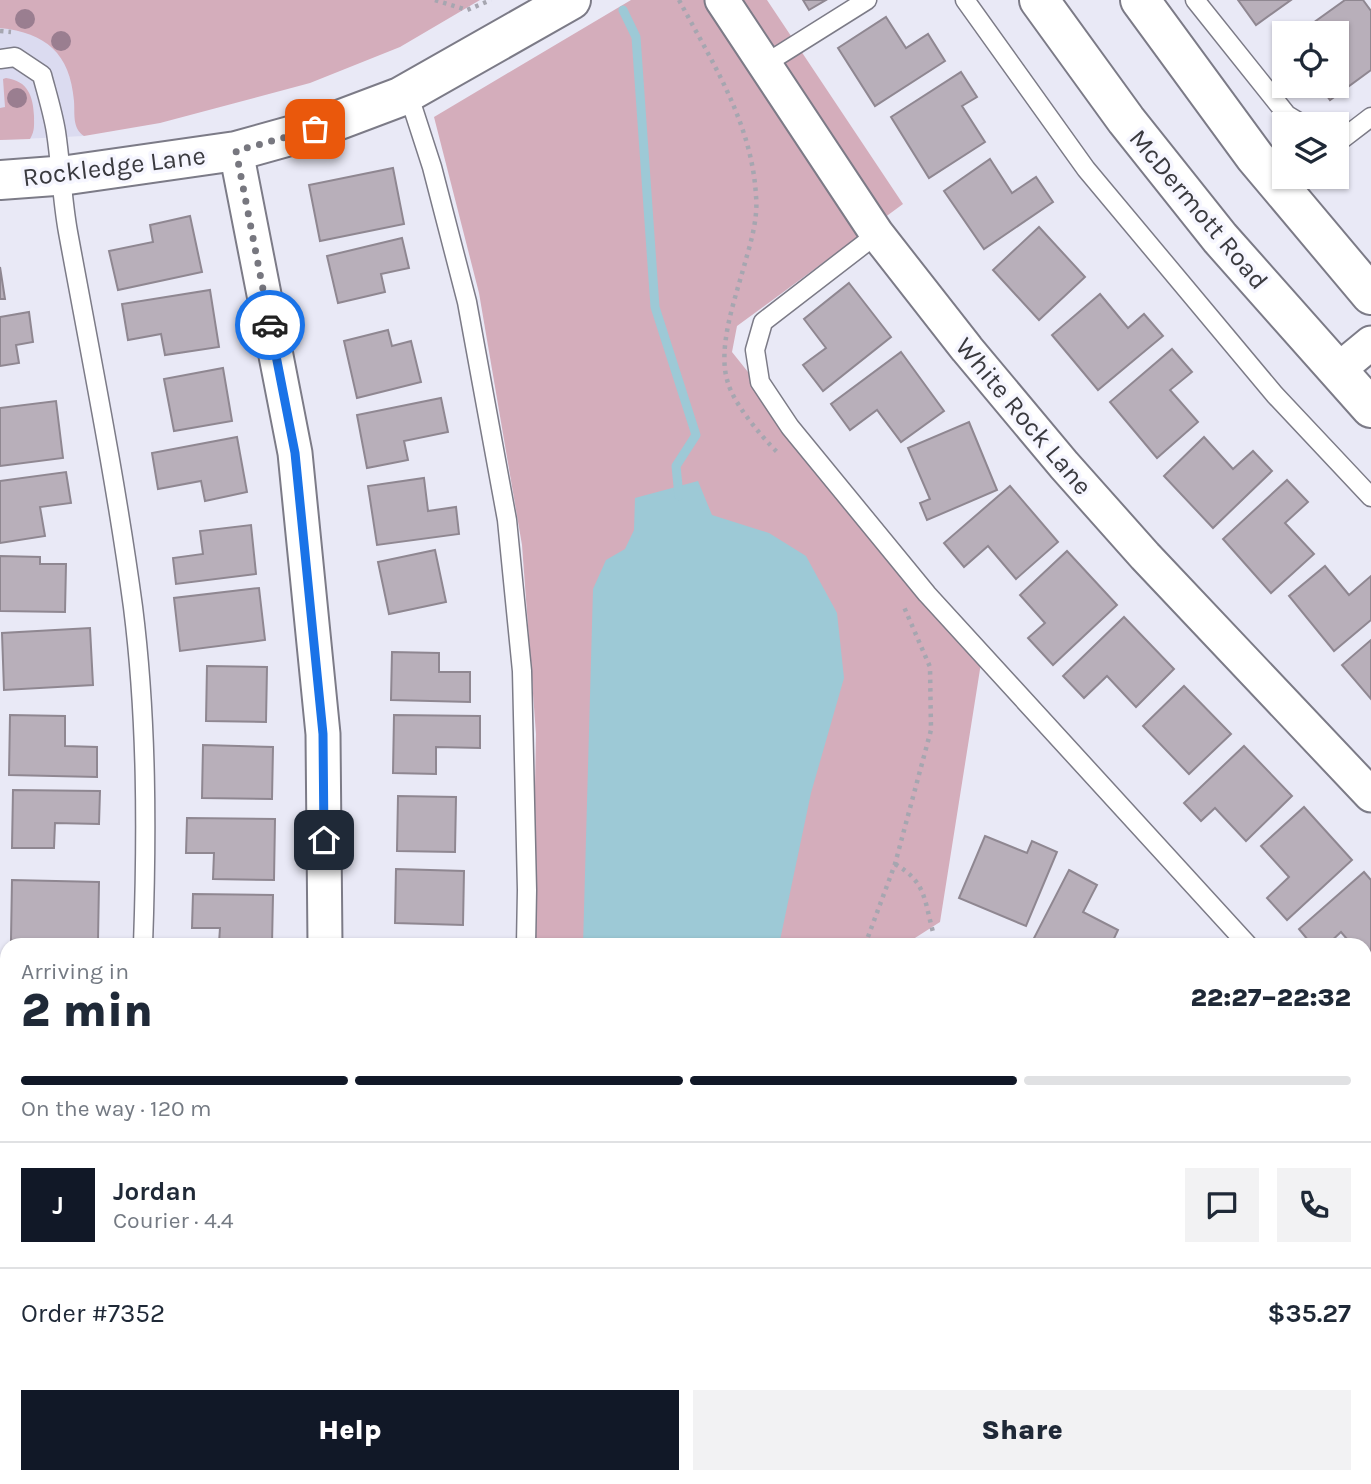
<!DOCTYPE html>
<html lang="en">
<head>
<meta charset="utf-8">
<style>
  :root { --surface:#fff; --page:#f2f2f3; --text:#1f2937; --muted:#747a83; --line:#e0e1e3; --accent:#111827 }
  body { margin:0; font-family:Karla,sans-serif; background:var(--page); color:var(--text); height:100vh; display:flex; flex-direction:column; font-size:26px; white-space:nowrap }
  * { box-sizing:border-box; margin:0 }
  p { font-size:23px; color:var(--muted) }
  .icon { flex:none; width:38px; height:38px; fill:none; stroke:currentColor; stroke-width:2; stroke-linecap:round; stroke-linejoin:round }
  .map { position:relative; flex:1; overflow:hidden }
  .side { position:absolute; left:0px; top:938px; width:1372px; height:546px; display:flex; flex-direction:column; background:var(--surface); border-radius:21px 21px 0 0; box-shadow:0 2px 5px #0004 }
  .side>* { flex:none }
  .buttons { position:absolute; left:1272px; top:21px; display:grid; gap:14px }
  .buttons a { display:grid; place-items:center; width:77px; height:77px; border-radius:0px; background:var(--surface); box-shadow:0 2px 5px #0004; font-size:35px }
  .pin { position:absolute; display:grid; place-items:center; width:60px; height:60px; color:#fff; margin:-30px; border-radius:14px; box-shadow:0 4px 10px #0006 }
  .courier { position:absolute; display:grid; place-items:center; width:70px; height:70px; margin:-35px; border:5px solid #1a73e8; border-radius:50%; background:#fff; color:#222; box-shadow:0 2px 9px #0007 }
  .overview em { font-style:normal; font-weight:800 }
  .overview div { display:flex; flex-direction:column-reverse }
  .overview { display:flex; align-items:center; justify-content:space-between; height:119px; padding:0 21px }
  h1 { font-size:46px; font-weight:800; line-height:52px }
  .bar { display:grid; grid-template-columns:repeat(4,1fr); gap:10px 7px; align-content:center; height:84px; padding:0 21px }
  .bar i { height:9px; border-radius:5px; background:var(--line) }
  .bar .current { background:var(--accent) }
  .bar p { grid-column:span 4 }
  .line { display:flex; align-items:center; gap:18px; padding:0 21px; border-top:2px solid var(--line) }
  .line div { flex:1 }
  .round { display:grid; place-items:center; flex:none; width:74px; height:74px; border-radius:0px; background:var(--page) }
  .primary-button { display:flex; gap:14px; margin-top:auto; padding:14px 21px }
  .primary-button a { flex:1; height:80px; border-radius:0px; background:var(--accent); color:#fff; font-size:28px; font-weight:800; line-height:80px; text-align:center }
  .primary-button a+a { background:var(--page); color:var(--text) }
  .map>svg:first-child { display:block }
  .built { fill:#dbdbf0 }
  .green { fill:#d4adbb }
  .water { fill:#9dc9d6 }
  .lines { fill:none; stroke-linecap:round; stroke-linejoin:round }
  .stream { stroke:#9dc9d6; stroke-width:9 }
  .building { fill:#b8afba; stroke:#8f8791; stroke-width:2 }
  .lane-casing { stroke:#7c7b87; stroke-width:21 }
  .street-casing { stroke:#7c7b87; stroke-width:37 }
  .secondary-casing { stroke:#7c7b87; stroke-width:42 }
  .path { stroke:#a6a6b0; stroke-width:4.5; stroke-dasharray:3.5 5; stroke-linecap:butt }
  .lane { stroke:#fff; stroke-width:18 }
  .street { stroke:#fff; stroke-width:33 }
  .secondary { stroke:#fff; stroke-width:38 }
  .tree { fill:#9a7e90 }
  .done { stroke:#77777f; stroke-width:7; stroke-dasharray:0 12.6 }
  .route { stroke:#1a73e8; stroke-width:9 }
  .labels { text-anchor:middle; stroke-width:7; stroke-linejoin:round; paint-order:stroke }
  .street-label { font-size:26px; fill:#3a3a3f; stroke:#f6f6ff }
</style>
</head>
<body>
<div class="map">
<svg width="1371" height="1484" viewBox="0 0 1371 1484">
  <rect width="100%" height="100%" fill="#e9e9f6"/>
  <polygon class="built" points="0,0 78,0 84,136 0,140"/>
  <g class="green">
    <path d="M0,0H480L400,47L310,83L160,123L84,136C72,128 75,114 74,101C70,53 46,33 0,28Z"/>
    <polygon points="631,0 767,0 903,204 737,326 732,352 981,663 940,922 904,945 532,945 536,734 522,545 479,293 434,117"/>
    <path d="M6,78C28,81 33,96 34,116C34,125 35,131 30,139L0,140V108L5,107L3,79Z"/>
    <polygon points="326,1477 715,1477 712,1484 326,1484"/>
  </g>
  <polygon class="water" points="698,481 712,515 769,533 806,556 837,613 844,678 811,793 779,945 583,945 593,589 606,560 625,549 634,530 635,498"/>
  <g class="lines">
    <g class="stream">
      <polyline points="623,10 636,37 655,307 696,435 676,466 679,496"/>
      <polyline points="568,1484 572,1477"/>
    </g>
  </g>
  <g class="building">
    <polygon points="803,0 826,0 809,10"/>
    <polygon points="1238,0 1291,0 1256,25"/>
    <polygon points="1345,0 1363,0 1371,11 1371,70 1330,100 1320,86 1337,86 1337,33 1299,33"/>
    <polygon points="886,17 906,48 928,34 945,61 875,106 838,48"/>
    <polygon points="961,72 977,97 962,106 985,142 929,178 891,117"/>
    <polygon points="990,159 1012,193 1036,177 1053,202 984,249 944,191"/>
    <polygon points="393,168 404,224 320,241 309,185"/>
    <polygon points="190,216 202,272 118,290 109,251 153,242 150,225"/>
    <polygon points="1039,227 1085,277 1039,320 993,270"/>
    <polygon points="402,238 409,268 381,274 385,292 338,303 327,256"/>
    <polygon points="0,267 5,299 0,299"/>
    <polygon points="849,283 891,337 823,391 803,365 826,348 804,319"/>
    <polygon points="210,290 219,347 165,355 161,334 128,340 122,304"/>
    <polygon points="1100,294 1128,328 1144,314 1163,336 1098,390 1052,335"/>
    <polygon points="29,312 33,342 16,345 19,363 0,366 0,317"/>
    <polygon points="388,330 392,346 411,341 421,382 357,398 344,341"/>
    <polygon points="1172,349 1192,372 1170,390 1198,422 1157,458 1110,402"/>
    <polygon points="901,352 944,411 901,442 877,410 850,430 831,404"/>
    <polygon points="223,368 232,421 174,431 164,379"/>
    <polygon points="441,398 448,432 404,441 408,460 367,468 357,415"/>
    <polygon points="56,401 63,458 0,466 0,408"/>
    <polygon points="969,422 997,490 927,520 920,503 930,499 908,448"/>
    <polygon points="237,437 247,492 205,501 201,481 158,489 152,453"/>
    <polygon points="1204,437 1233,469 1253,451 1272,471 1213,528 1164,476"/>
    <polygon points="66,472 71,503 40,507 45,536 0,543 0,481"/>
    <polygon points="424,478 428,511 456,507 459,534 377,545 368,486"/>
    <polygon points="1287,480 1308,502 1285,523 1314,554 1271,593 1223,539"/>
    <polygon points="1010,486 1058,542 1016,579 988,546 964,567 944,543"/>
    <polygon points="251,525 256,574 176,584 173,558 203,554 200,531"/>
    <polygon points="435,550 446,602 389,614 378,562"/>
    <polygon points="1067,551 1117,605 1053,665 1028,638 1045,623 1020,595"/>
    <polygon points="0,556 40,557 40,564 66,564 65,612 0,611"/>
    <polygon points="1325,566 1349,595 1371,576 1371,620 1334,651 1289,596"/>
    <polygon points="259,588 265,640 180,651 174,598"/>
    <polygon points="1124,617 1174,669 1136,707 1107,676 1084,698 1063,676"/>
    <polygon points="90,628 93,685 4,690 2,633"/>
    <polygon points="1371,640 1371,699 1342,665"/>
    <polygon points="392,652 439,653 439,672 470,672 470,702 391,700"/>
    <polygon points="207,666 267,667 266,722 206,721"/>
    <polygon points="1184,686 1231,734 1189,774 1143,726"/>
    <polygon points="10,715 65,716 65,746 97,747 97,777 9,775"/>
    <polygon points="394,715 480,716 480,748 436,747 436,774 393,773"/>
    <polygon points="203,745 273,747 272,799 202,798"/>
    <polygon points="1244,746 1292,796 1246,841 1215,808 1201,821 1184,803"/>
    <polygon points="13,790 100,791 99,824 55,823 54,848 12,848"/>
    <polygon points="398,796 456,797 455,852 397,851"/>
    <polygon points="1304,807 1352,860 1287,920 1267,898 1289,877 1261,846"/>
    <polygon points="187,818 275,819 274,880 213,879 214,853 186,853"/>
    <polygon points="985,836 1027,853 1032,841 1057,852 1026,926 959,898"/>
    <polygon points="396,869 464,871 463,925 395,923"/>
    <polygon points="1069,870 1097,885 1083,912 1118,930 1111,945 1031,944"/>
    <polygon points="1364,872 1371,880 1371,961 1368,963 1365,960 1365,945 1352,945 1341,932 1327,945 1312,945 1299,929"/>
    <polygon points="12,880 99,882 98,941 11,940"/>
    <polygon points="193,894 273,895 272,944 219,943 220,928 192,928"/>
    <polygon points="4,1103 7,1103 7,1156 3,1156"/>
    <polygon points="1365,1173 1371,1180 1371,1196 1365,1202"/>
    <rect x="0" y="1193" width="7" height="53"/>
    <polygon points="1371,1218 1371,1282 1365,1275 1365,1223"/>
    <rect x="0" y="1270" width="7" height="58"/>
    <polygon points="1365,1454 1371,1461 1371,1484 1313,1484 1307,1477 1365,1477"/>
    <polygon points="7,1468 7,1477 67,1477 67,1484 7,1484"/>
    <rect x="85" y="1477" width="58" height="7"/>
    <rect x="160" y="1477" width="58" height="7"/>
    <polygon points="255,1477 319,1477 318,1484 255,1484"/>
    <polygon points="1045,1477 1144,1477 1148,1481 1145,1484 1037,1484"/>
  </g>
  <g class="lines">
    <g class="lane-casing">
      <g id="lane">
        <polyline points="965,0 1086,169 1275,395 1371,497"/>
        <polyline points="1195,0 1287,115 1302,124"/>
        <path d="M0,59L15,57L42,75C47,94 53,113 56,132C61,165 62,199 68,232C91,357 116,481 133,607C147,718 147,833 143,945"/>
        <polyline points="765,64 867,0"/>
        <polyline points="408,93 432,167 467,302 507,520 522,671 527,890 526,945"/>
        <polyline points="1337,143 1371,117"/>
        <polyline points="877,234 763,322 755,350 760,382 790,427 927,594 1248,945"/>
        <polyline points="1365,1072 1371,1079"/>
        <polyline points="1198,1477 1204,1484"/>
        <polyline points="242,1484 242,1477"/>
      </g>
    </g>
    <g class="street-casing">
      <g id="street">
        <polyline points="722,0 877,234 967,349 1064,465 1145,556 1371,795"/>
        <polyline points="236,151 295,453 323,734 325,945"/>
        <polyline points="1337,371 1371,343"/>
        <polyline points="1365,1356 1371,1362"/>
        <polyline points="0,1389 7,1389"/>
        <polyline points="628,1477 642,1484"/>
        <polyline points="934,1477 940,1484"/>
        <polyline points="742,1484 746,1477"/>
      </g>
    </g>
    <g class="secondary-casing">
      <g id="secondary">
        <polyline points="1039,0 1126,120 1220,238 1371,408"/>
        <polyline points="1140,0 1255,157 1371,295"/>
        <polyline points="0,180 68,175 236,151 315,129 400,97 571,0"/>
      </g>
    </g>
    <g class="path">
      <polyline points="435,0 467,10 491,0"/>
      <path d="M679,0C712,62 752,123 756,196C758,216 752,239 746,259C737,294 716,347 728,383C734,404 761,436 777,452"/>
      <polyline points="0,31 11,32"/>
      <path d="M895,864C926,882 924,899 933,932"/>
      <polyline points="865,945 895,864 931,730 930,667 904,607"/>
      <polyline points="676,1484 680,1477"/>
    </g>
    <use href="#lane" class="lane"/>
    <use href="#street" class="street"/>
    <use href="#secondary" class="secondary"/>
  </g>
  <g class="tree">
    <circle cx="25" cy="19" r="10"/>
    <circle cx="61" cy="41" r="10"/>
    <circle cx="17" cy="98" r="10"/>
  </g>
  <g class="lines">
    <polyline class="done" points="270,325 236,151 315,129"/>
    <polyline class="route" points="270,325 295,453 323,734 324,840"/>
  </g>
  <g class="labels">
    <g class="street-label">
      <text transform="translate(114 166) rotate(-7)" y="9">Rockledge Lane</text>
      <text transform="translate(1199 209) rotate(50)" y="9">McDermott Road</text>
      <text transform="translate(1024 416) rotate(50)" y="9">White Rock Lane</text>
    </g>
  </g>
</svg>
<div class="buttons">
<a><svg class="icon" aria-label="locate" viewBox="0 0 24 24"><circle cx="12" cy="12" r="6"/><path d="M12 2v4M12 18v4M2 12h4M18 12h4"/></svg></a>
<a><svg class="icon" aria-label="layers" viewBox="0 0 24 24"><path d="M12 4l9 5-9 5-9-5zM3 14l9 5 9-5"/></svg></a>
</div>
<div class="pin" style="left:315px;top:129px;background:#ea580c"><svg class="icon" aria-label="bag" viewBox="0 0 24 24"><path d="M5 8h14l-1 12H6zM9 8a3 3 0 0 1 6 0"/></svg></div>
<div class="pin" style="left:324px;top:840px;background:#1f2937"><svg class="icon" aria-label="home" viewBox="0 0 24 24"><path d="M3 11l9-7 9 7M6 9v11h12V9"/></svg></div>
<div class="courier" style="left:270px;top:325px"><svg class="icon" aria-label="car" viewBox="0 0 24 24"><path d="M5 17H2v-5l4-1 3-4h7l3 4 3 1v5h-3M9 17h6M6 11h13"/><circle cx="7" cy="17" r="2"/><circle cx="17" cy="17" r="2"/></svg></div>
<section class="side">
<div class="overview"><div><h1>2 min</h1><p>Arriving in</p></div><em>22:27–22:32</em></div>
<div class="bar"><i class="current"></i><i class="current"></i><i class="current"></i><i></i><p>On the way · 120 m</p></div>
<div class="line" style="height:126px"><b class="round" style="background:var(--accent);color:#fff">J</b><div><b>Jordan</b><p>Courier · 4.4</p></div><a class="round"><svg class="icon" aria-label="chat" viewBox="0 0 24 24"><path d="M4 5h16v11H9l-5 4z"/></svg></a><a class="round"><svg class="icon" aria-label="phone" viewBox="0 0 24 24"><path d="M5 4h4l2 5-3 2q2 4 5 5l2-3 5 2v4C11 20 4 13 5 4z"/></svg></a></div>
<div class="line" style="height:91px"><div>Order #7352</div><b>$35.27</b></div>
<div class="primary-button"><a>Help</a><a>Share</a></div>
</section>
</div>
</body>
</html>
